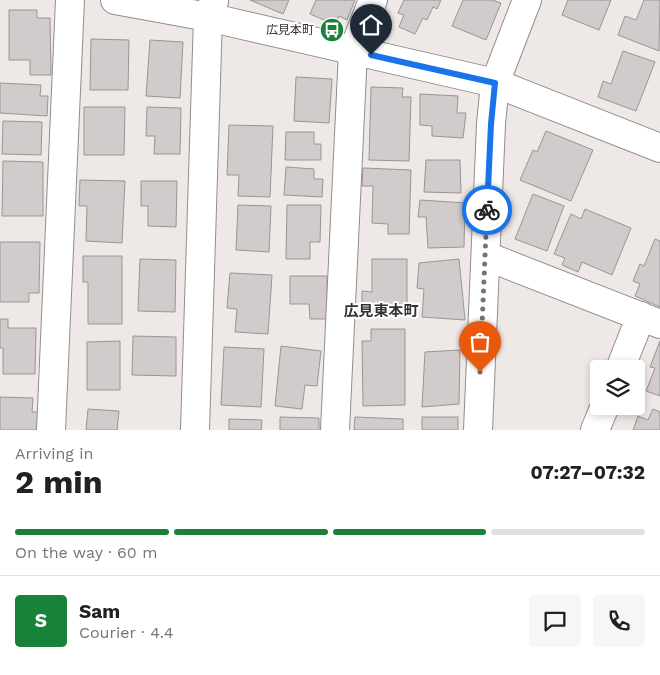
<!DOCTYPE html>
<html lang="en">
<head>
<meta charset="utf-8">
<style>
  :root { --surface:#fff; --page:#f6f6f6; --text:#202124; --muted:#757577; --line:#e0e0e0; --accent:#188238 }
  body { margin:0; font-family:"Work Sans","Noto Sans JP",sans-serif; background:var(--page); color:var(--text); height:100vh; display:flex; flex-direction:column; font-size:19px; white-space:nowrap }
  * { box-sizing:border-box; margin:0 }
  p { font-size:16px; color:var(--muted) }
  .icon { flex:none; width:28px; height:28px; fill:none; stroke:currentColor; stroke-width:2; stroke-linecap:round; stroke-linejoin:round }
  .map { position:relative; height:430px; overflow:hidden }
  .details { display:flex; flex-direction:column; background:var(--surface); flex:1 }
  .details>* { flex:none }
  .fabs { position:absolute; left:590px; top:360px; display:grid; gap:10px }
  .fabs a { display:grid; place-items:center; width:55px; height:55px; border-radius:5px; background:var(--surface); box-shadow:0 2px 8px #0003; font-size:25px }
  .pin { position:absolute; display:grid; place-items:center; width:42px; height:42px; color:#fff; margin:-51px -21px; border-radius:50% 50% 50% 0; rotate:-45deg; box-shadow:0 0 5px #0007 }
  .pin .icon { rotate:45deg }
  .courier { position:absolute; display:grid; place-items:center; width:50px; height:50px; margin:-25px; border:4px solid #1a73e8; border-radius:50%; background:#fff; color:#222; box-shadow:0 1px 6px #0007 }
  .overview em { font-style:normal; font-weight:700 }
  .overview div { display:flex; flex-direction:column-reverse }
  .overview { display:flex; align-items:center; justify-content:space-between; height:85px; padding:0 15px }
  h1 { font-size:32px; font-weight:700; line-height:38px }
  .bar { display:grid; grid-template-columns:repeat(4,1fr); gap:8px 5px; align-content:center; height:60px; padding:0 15px }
  .bar i { height:6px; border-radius:4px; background:var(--line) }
  .bar .selected { background:var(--accent) }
  .bar p { grid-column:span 4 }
  .line { display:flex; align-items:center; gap:12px; padding:0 15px; border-top:1px solid var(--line) }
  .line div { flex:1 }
  .round { display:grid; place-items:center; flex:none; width:52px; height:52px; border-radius:5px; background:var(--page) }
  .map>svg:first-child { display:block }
  .building { fill:#d2cbcb; stroke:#9a9494 }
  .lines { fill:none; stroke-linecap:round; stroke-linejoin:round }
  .minor-casing { stroke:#938d8d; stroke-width:30 }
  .minor { stroke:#fff; stroke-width:28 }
  .done { stroke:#757271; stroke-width:5; stroke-dasharray:0 9 }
  .route { stroke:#1a73e8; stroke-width:6 }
  .labels { text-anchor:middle; stroke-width:4; stroke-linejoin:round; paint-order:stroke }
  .poi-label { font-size:12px; fill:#343232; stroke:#fff; text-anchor:end }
  .quarter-label { font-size:15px; font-weight:bold; fill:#34302f; stroke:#fff }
</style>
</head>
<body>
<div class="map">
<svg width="660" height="430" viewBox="0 0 660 430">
  <rect width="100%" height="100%" fill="#eee8e7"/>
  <g class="building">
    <polygon points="250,0 289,0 283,14"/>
    <polygon points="316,0 355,0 347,20 339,16 336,25 310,14"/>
    <polygon points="404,0 441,0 437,9 433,7 427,20 423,18 415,34 399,27 404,15 398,13"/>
    <polygon points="463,0 492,0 501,3 486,40 452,26"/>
    <polygon points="568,0 611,0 599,30 562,15"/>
    <polygon points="644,0 660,0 659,51 618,35 625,16 636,20"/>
    <polygon points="9,10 37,10 37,18 50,18 51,75 30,75 30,60 9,60"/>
    <polygon points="91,39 129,40 128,90 90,90"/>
    <polygon points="150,40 183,42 180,98 146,96"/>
    <polygon points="623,51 655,62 636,111 598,97 603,81 611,84"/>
    <polygon points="296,77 332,79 329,123 294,121"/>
    <polygon points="0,83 41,85 40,96 48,96 47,116 0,113"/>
    <polygon points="371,87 403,88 402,97 411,97 409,161 369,160"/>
    <polygon points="420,94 458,96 457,113 466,113 463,138 432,136 432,126 420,125"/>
    <polygon points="84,107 125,107 124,155 84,155"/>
    <polygon points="147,107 181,108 180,154 154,154 155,136 146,136"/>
    <polygon points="3,121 42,122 41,155 2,154"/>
    <polygon points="229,125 273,126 270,197 238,196 239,175 227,175"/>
    <polygon points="546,131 593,150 571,201 520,180 533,150 537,152"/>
    <polygon points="286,132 314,132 314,144 321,144 321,160 285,160"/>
    <polygon points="426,160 460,160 461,193 424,192"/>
    <polygon points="3,161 43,162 43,216 2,216"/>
    <polygon points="286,167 314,169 314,179 323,179 322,197 284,195"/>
    <polygon points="363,168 411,170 409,234 388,234 388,224 372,223 373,186 362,186"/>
    <polygon points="80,180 125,181 122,243 86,241 87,206 79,206"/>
    <polygon points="141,181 177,181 176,227 148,226 148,206 141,206"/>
    <polygon points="533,194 564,206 547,251 515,239"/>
    <polygon points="420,200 465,203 464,247 428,248 426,217 418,217"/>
    <polygon points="238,205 271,206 269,252 236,250"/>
    <polygon points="287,205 321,205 320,242 310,242 310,259 286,259"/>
    <polygon points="585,209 631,228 612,275 582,262 578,272 562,265 565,258 554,254 571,214 581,219"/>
    <polygon points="655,239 660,241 660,307 635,296 640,284 633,281 640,264 644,266"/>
    <polygon points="0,242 40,242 39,293 29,293 29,302 0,302"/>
    <polygon points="83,256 122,256 122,324 88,324 88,282 83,282"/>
    <polygon points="140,259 176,260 175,312 138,311"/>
    <polygon points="372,259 407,259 407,313 362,313 362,291 372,292"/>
    <polygon points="459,259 465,320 422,317 424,289 417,288 419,263"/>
    <polygon points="230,273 272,275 268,334 235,332 237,309 227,308"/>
    <polygon points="290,276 327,276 327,319 310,319 309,304 290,304"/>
    <polygon points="0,319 8,319 8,328 36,328 35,374 3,374 3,348 0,348"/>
    <polygon points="371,329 405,329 405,405 363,406 362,341 371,341"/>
    <polygon points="133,336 176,337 176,376 132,375"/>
    <polygon points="120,341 120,390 87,390 87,342"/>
    <polygon points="660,341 660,396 646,391 655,368 650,367"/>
    <polygon points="281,346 321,351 317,386 305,385 302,409 275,406"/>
    <polygon points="224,347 264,349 261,407 221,405"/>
    <polygon points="460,350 459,404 422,407 425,352"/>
    <polygon points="0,397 33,398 32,412 39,412 39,430 0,430"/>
    <polygon points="88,409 119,411 117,430 86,430"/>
    <polygon points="653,409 660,412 660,430 633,430 638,416 648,420"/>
    <polygon points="280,417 319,418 319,430 280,430"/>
    <polygon points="355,417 403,419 403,430 354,430"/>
    <rect x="422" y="417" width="36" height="13"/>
    <polygon points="229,419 262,420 261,430 229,430"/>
  </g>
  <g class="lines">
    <g class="minor-casing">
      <g id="minor">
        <polyline points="115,0 208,17 495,83 660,148"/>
        <polyline points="486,256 660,324"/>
        <polyline points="620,369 641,316"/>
        <polyline points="51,430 70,0"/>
        <polyline points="195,430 208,17 214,1"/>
        <polyline points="335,430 353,51 373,0"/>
        <polyline points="478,430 491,124 495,83 527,0"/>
        <polyline points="595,430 605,406"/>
      </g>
    </g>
    <use href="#minor" class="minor"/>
  </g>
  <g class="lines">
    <polyline class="done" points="480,372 487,210"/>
    <polyline class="route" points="371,55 495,83 491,124 487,210"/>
  </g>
  <defs>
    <g id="bus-disc" transform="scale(1.25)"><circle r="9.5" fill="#188238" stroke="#fff"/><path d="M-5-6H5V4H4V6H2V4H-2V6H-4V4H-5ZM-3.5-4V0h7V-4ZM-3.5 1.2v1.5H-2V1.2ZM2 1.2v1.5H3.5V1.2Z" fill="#fff"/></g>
  </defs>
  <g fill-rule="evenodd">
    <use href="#bus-disc" x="332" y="30"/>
  </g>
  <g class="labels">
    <g class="poi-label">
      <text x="314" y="34">広見本町</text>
    </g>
    <g class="quarter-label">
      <text x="381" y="316">広見東本町</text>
    </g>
  </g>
</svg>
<div class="fabs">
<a><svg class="icon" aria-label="layers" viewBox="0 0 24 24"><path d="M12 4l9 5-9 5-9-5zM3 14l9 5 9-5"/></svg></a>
</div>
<div class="pin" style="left:480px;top:372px;background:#ea580c"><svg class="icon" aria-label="bag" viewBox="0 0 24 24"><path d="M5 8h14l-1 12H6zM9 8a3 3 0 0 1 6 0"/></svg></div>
<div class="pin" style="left:371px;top:55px;background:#1f2937"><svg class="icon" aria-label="home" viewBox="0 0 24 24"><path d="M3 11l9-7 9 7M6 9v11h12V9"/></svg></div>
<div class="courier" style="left:487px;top:210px"><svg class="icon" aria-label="bike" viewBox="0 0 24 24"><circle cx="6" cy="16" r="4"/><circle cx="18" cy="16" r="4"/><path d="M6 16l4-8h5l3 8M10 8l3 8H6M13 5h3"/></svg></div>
</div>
<section class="details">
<div class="overview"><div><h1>2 min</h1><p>Arriving in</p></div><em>07:27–07:32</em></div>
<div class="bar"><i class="selected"></i><i class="selected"></i><i class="selected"></i><i></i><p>On the way · 60 m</p></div>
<div class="line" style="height:90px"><b class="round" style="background:var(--accent);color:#fff">S</b><div><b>Sam</b><p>Courier · 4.4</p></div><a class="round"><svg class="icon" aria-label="chat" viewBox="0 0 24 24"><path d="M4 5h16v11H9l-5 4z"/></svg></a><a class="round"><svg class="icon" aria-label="phone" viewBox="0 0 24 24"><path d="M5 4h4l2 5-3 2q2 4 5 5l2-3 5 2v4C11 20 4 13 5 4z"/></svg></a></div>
</section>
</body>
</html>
